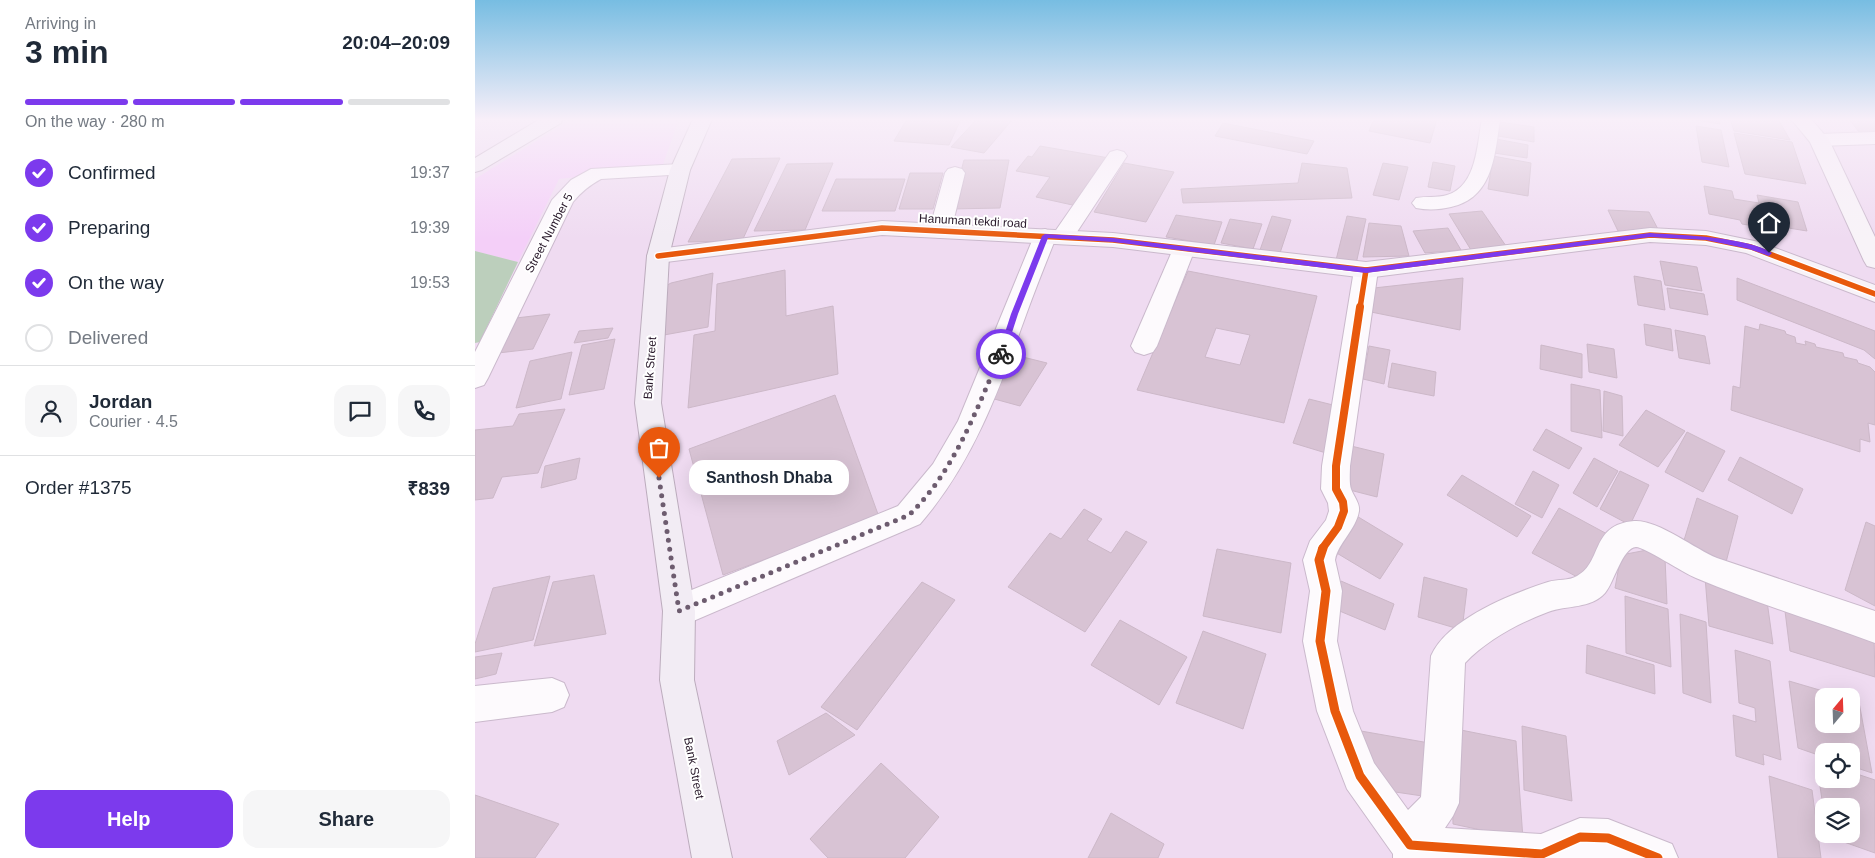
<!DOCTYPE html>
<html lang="en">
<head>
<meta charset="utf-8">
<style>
  :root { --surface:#fff; --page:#f6f6f7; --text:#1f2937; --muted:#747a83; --line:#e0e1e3; --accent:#7c3aed }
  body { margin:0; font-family:Arial,sans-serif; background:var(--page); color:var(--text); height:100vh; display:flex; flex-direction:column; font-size:19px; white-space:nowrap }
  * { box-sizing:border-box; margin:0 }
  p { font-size:16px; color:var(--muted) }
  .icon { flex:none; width:28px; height:28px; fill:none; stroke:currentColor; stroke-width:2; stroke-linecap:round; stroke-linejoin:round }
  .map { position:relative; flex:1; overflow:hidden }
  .panel { display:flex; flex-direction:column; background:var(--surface); width:475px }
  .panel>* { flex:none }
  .needle { width:32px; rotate:19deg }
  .fabs { position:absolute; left:1340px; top:688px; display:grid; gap:10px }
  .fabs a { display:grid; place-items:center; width:45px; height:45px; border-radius:10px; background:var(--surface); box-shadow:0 5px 20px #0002; font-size:25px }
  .pin { position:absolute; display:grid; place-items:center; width:42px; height:42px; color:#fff; margin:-51px -21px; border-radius:50% 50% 50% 0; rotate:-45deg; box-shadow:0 0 5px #0007 }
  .pin .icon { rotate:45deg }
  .courier { position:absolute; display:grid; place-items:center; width:50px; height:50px; margin:-25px; border:4px solid #7c3aed; border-radius:50%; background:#fff; color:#222; box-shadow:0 1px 6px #0007 }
  .bubble { position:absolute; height:35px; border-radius:15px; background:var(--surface); box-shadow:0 5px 20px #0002; font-size:16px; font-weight:800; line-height:35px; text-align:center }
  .overview em { font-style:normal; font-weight:800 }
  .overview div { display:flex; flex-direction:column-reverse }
  .overview { display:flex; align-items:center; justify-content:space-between; height:85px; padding:0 25px }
  h1 { font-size:32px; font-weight:800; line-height:38px }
  .bar { display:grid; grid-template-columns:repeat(4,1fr); gap:8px 5px; align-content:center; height:60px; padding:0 25px }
  .bar i { height:6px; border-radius:4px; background:var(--line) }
  .bar .active { background:var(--accent) }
  .bar p { grid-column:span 4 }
  .line { display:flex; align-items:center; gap:12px; padding:0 25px; border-top:1px solid var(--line) }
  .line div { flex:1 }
  .round { display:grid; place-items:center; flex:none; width:52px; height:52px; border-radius:15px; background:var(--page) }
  ol { padding:0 25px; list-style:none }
  li { display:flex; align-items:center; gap:15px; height:55px }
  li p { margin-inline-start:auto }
  li .icon { padding:5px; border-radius:50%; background:var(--accent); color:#fff; stroke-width:4 }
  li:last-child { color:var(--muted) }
  li i { width:28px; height:28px; border:2px solid var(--line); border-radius:50% }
  .action { display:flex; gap:10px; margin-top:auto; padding:10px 25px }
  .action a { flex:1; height:58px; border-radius:15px; background:var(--accent); color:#fff; font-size:20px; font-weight:800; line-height:58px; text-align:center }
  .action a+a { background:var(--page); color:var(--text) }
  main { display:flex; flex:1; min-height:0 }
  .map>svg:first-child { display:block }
  .built { fill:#f4cff8 }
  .green { fill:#bccfbc }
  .building { fill:#d8c3d4; stroke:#ccb8c8; fill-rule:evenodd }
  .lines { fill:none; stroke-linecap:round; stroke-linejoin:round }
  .street-casing { stroke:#cab9cc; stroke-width:2 }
  .secondary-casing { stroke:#cab9cc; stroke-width:2 }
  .primary-casing { stroke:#bcacbd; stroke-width:2 }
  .street { fill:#fdfafd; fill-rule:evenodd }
  .secondary { fill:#f8f3f8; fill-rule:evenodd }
  .primary { fill:#f2ecf4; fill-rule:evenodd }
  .cycleway-far2-casing { stroke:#fff; stroke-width:8 }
  .cycleway-far1-casing { stroke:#fff; stroke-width:11 }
  .cycleway-casing { stroke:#fff; stroke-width:12 }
  .cycleway-far2 { stroke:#e8590c; stroke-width:5.5 }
  .cycleway-far1 { stroke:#e8590c; stroke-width:8 }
  .cycleway { stroke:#e8590c; stroke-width:9 }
  .route { fill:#7c3aed }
  .done { stroke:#6d5c6f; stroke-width:5; stroke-dasharray:0 9 }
  .labels { text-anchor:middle; stroke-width:4; stroke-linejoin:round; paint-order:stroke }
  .street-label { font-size:12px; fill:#271729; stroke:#fff }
</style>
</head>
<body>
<main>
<section class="panel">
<div class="overview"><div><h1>3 min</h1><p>Arriving in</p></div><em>20:04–20:09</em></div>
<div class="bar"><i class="active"></i><i class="active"></i><i class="active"></i><i></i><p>On the way · 280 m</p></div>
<ol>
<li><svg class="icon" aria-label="check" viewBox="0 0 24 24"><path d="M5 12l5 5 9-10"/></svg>Confirmed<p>19:37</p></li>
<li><svg class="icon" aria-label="check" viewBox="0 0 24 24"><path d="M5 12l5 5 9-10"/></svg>Preparing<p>19:39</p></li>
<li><svg class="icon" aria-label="check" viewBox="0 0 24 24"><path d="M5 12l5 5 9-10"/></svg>On the way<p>19:53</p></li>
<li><i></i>Delivered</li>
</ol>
<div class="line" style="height:90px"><a class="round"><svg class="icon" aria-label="person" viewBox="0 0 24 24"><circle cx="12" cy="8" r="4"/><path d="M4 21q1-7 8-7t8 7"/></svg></a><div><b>Jordan</b><p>Courier · 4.5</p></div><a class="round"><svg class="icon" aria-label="chat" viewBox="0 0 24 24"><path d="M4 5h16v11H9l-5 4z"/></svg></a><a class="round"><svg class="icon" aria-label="phone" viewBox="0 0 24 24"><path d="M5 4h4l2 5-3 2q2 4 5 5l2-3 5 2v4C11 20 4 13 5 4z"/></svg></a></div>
<div class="line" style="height:65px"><div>Order #1375</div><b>₹839</b></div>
<div class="action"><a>Help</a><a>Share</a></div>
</section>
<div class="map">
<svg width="1400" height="858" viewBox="0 0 1400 858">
  <rect width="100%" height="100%" fill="#efdbf1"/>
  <polygon class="built" points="97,119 204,119 187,167 84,179 43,262 0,251 0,179"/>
  <polygon class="green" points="0,251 43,262 5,342 0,343"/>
  <g class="building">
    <polygon points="432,119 486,119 474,145 419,141"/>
    <polygon points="502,119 538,119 509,153 476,147"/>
    <polygon points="899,119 962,119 955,143 894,131"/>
    <polygon points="1221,119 1243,119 1245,124 1221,120"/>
    <polygon points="1255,119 1303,119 1315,140 1259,131"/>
    <polygon points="1374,119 1400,119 1400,132 1384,132"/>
    <polygon points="1025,122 1059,127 1059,142 1023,136"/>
    <polygon points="748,123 839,141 832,154 740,136"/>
    <polygon points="1221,126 1246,130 1254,167 1227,162"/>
    <polygon points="1259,133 1317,142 1331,184 1270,174"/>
    <polygon points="1021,139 1053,145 1052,158 1019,153"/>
    <polygon points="565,146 634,158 602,206 561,197 575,177 541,171 553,156 557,157"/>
    <polygon points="1018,156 1056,163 1053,196 1013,189"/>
    <polygon points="305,158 267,241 213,242 257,159"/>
    <polygon points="489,160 534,160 525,208 476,209"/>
    <polygon points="958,162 980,166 975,191 953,187"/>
    <polygon points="358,163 330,230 279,231 312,164"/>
    <polygon points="649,163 699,172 671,222 619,212"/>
    <polygon points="827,163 872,168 877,198 708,203 706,189 823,183"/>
    <polygon points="908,163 933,167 924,200 898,195"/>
    <polygon points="435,173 468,173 458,209 424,209"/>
    <polygon points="361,179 430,179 420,211 347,211"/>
    <polygon points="1229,186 1257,191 1259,199 1284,203 1282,195 1323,202 1332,231 1295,225 1296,229 1267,224 1265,220 1234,214"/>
    <polygon points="1133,210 1174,212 1185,233 1143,231"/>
    <polygon points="1007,211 1031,246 996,250 974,214"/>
    <polygon points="701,215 747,222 739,245 691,237"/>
    <polygon points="797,216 816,220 805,253 785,250"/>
    <polygon points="872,216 891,219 881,264 861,260"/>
    <polygon points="755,219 787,224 778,249 746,243"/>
    <polygon points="894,223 926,226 934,256 888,257"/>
    <polygon points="973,228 986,250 950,253 938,231"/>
    <polygon points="1185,261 1222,267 1227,291 1190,285"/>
    <polygon points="310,270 311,316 358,306 363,374 213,408 219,335 240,331 242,284"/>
    <path d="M713,271L842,296L809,423L662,390ZM741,328L775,335L765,365L730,357Z"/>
    <polygon points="238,273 233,327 178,337 187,288 196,283"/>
    <polygon points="1159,276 1186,281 1190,310 1163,305"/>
    <polygon points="988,278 985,330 896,312 899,288"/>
    <polygon points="1262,278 1400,331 1400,359 1389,350 1262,300"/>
    <polygon points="1192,288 1229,294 1233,315 1195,308"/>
    <polygon points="75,314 58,349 23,353 41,318"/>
    <polygon points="1169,324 1196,329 1198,351 1171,345"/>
    <polygon points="1285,324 1310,331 1311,334 1320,337 1321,343 1331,345 1330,341 1340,344 1341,347 1368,353 1369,357 1382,360 1383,363 1395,367 1400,372 1400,425 1393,423 1395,442 1385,439 1385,452 1256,410 1258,386 1265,388 1270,326 1284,330"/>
    <polygon points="138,328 133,338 99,343 104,331"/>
    <polygon points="1200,330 1230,336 1235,364 1204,358"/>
    <polygon points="140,339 129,389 94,395 107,345"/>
    <polygon points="1112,344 1139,349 1142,378 1114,372"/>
    <polygon points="1066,345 1107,354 1107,378 1065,369"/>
    <polygon points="894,346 915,350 909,384 888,379"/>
    <polygon points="97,352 86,399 41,408 55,361"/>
    <polygon points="540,355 572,363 545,406 512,397"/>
    <polygon points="917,363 961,372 959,396 913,387"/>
    <polygon points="1096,384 1125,390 1127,438 1096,431"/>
    <polygon points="1129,391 1147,396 1148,436 1128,431"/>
    <polygon points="360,395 404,517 248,575 214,449"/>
    <polygon points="834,399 866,407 851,453 818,443"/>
    <polygon points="90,409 63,473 27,477 18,498 0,500 0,430 38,426 44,414"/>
    <polygon points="1171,410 1210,431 1183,467 1144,445"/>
    <polygon points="1071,429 1107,448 1094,469 1058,450"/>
    <polygon points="1212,432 1250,451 1228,492 1190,472"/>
    <polygon points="872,445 909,454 902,497 863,487"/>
    <polygon points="1265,457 1328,489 1317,514 1253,480"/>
    <polygon points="105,458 101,479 66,488 70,466"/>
    <polygon points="1119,458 1143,471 1122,507 1098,493"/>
    <polygon points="1058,471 1084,485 1067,518 1040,504"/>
    <polygon points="1145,471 1174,485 1155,525 1125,509"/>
    <polygon points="987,475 1056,516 1042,537 972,495"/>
    <polygon points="1222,498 1263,516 1249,570 1206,550"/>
    <polygon points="1084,508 1134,535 1108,580 1057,553"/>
    <polygon points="609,509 627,519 612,540 636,553 651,531 672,542 610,632 533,587 575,533 586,539"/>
    <polygon points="880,515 928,544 905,579 855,549"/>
    <polygon points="1391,522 1400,526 1400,606 1370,590"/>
    <polygon points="742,549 816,563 806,633 728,616"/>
    <polygon points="1172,550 1190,558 1192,604 1140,588 1146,555"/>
    <polygon points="119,575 131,634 59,646 78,582"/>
    <polygon points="75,576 58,640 0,652 0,644 18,588"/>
    <polygon points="949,577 992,589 987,630 943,617"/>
    <polygon points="1230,577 1291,594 1298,644 1234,626"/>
    <polygon points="866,581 919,604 910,630 855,607"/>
    <polygon points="447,582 480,600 382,730 346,707"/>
    <polygon points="1150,596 1193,609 1196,667 1151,653"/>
    <polygon points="1310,611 1399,637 1400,677 1315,651"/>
    <polygon points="1205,614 1231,622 1236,703 1208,693"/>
    <polygon points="645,620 712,657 684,705 616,665"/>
    <polygon points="728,631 791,654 768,729 701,703"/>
    <polygon points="1112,645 1179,665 1180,694 1111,673"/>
    <polygon points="1260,650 1295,661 1306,760 1288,754 1289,765 1261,756 1258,715 1281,722 1280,708 1264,703"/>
    <polygon points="27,653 21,674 0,679 0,657"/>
    <polygon points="1314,681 1365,696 1349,696 1349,724 1376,724 1376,700 1384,702 1397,773 1376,766 1376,751 1349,751 1349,757 1323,748"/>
    <polygon points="351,713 380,735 314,775 302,741"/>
    <polygon points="1047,726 1091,736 1097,801 1049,790"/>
    <polygon points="976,728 1041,741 1048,839 978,824"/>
    <polygon points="886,731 960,744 961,798 900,789"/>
    <polygon points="1341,760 1349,763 1349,779 1376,779 1376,772 1400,780 1400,853 1352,836 1352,834 1376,834 1376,806 1349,806 1349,813"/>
    <polygon points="406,763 464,817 430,858 353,858 335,839"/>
    <polygon points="1294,776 1337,790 1346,858 1303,858"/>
    <polygon points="0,795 84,824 60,858 0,858"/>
    <polygon points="636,813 689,844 683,858 613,858"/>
  </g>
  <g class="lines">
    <g class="street-casing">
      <g id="street">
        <path d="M1007,119H1025C1020,155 1018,198 976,207C964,210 951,210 941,208L937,203L941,198C951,196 962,198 972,195C1002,186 1002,144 1007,119Z"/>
        <polygon points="1400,132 1400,144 1344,146 1337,144 1334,140 1337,136 1344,134"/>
        <path d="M642,150L649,152L652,156L596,241L588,243L580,240C570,265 560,290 551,315C524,390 498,463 445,524L216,622L204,626L192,622L188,611L192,600L423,506L458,464L483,421L559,236L562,231L570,229L579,233L635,152Z"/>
        <path d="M205,164L212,166L215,170L212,174L126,179C115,185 106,192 98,202L13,378L9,385L0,388V352L77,200L96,180L116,169Z"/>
        <polygon points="480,167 487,169 490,173 476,231 473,236 465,238 457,236 454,231 470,173 473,169"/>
        <polygon points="709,242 717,244 720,249 682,346 678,352 669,355 660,352 656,346 698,249 701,244"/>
        <path d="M891,262L899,265L903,270L875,466C875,473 874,483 876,489C879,497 885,503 884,511C881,530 863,543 860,560L867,591L862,641L878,711L899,763L933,810L946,797L956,656C972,619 1036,594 1073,582C1082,579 1094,581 1102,576C1128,562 1115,525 1159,521C1182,519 1220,549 1242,558L1400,611V643C1341,621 1280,603 1221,578C1208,573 1170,547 1161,547C1147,548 1139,583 1130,593C1116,609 1092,605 1073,612C1044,623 1012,640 990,663L984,803L978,816L970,828L1066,834L1105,818L1133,819L1197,844L1203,858H918V854L872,789L842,711L828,641L835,591L828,560L835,541L851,520L854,511L853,503L846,489L847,466L879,270L883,265Z"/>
        <polygon points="77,678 89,683 94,695 89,707 77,712 0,722 0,686"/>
      </g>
    </g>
    <g class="secondary-casing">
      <g id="secondary">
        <polygon points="1316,119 1336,119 1354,140 1400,237 1400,268 1392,266 1389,261 1335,142"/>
        <polygon points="407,221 638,233 891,262 1175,228 1231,231 1284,242 1400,285 1400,302 1271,253 1231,245 1175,242 891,278 638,247 407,235 183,263 175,261 172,256 175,251 183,249"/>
      </g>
    </g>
    <g class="primary-casing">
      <g id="primary">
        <polygon points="65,119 88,119 86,123 7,170 0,172 0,158"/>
        <polygon points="218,119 237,119 215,170 194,256 186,403 220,611 219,680 257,858 217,858 185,680 188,611 160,403 172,256 195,170"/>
      </g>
    </g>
    <use href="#street" class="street"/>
    <use href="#secondary" class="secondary"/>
    <use href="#primary" class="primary"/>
    <g class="cycleway-far2-casing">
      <g id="cycleway-far2">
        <polyline points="183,256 407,228 638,240 891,270 1175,235 1231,238 1276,247 1400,294"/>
        <polyline points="885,308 891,270"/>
      </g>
    </g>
    <g class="cycleway-far1-casing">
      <polyline id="cycleway-far1" points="847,549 863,527 869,511 868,502 861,489 861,466 885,307"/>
    </g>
    <g class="cycleway-casing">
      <polyline id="cycleway" points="848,548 844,560 851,591 845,641 860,711 885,776 935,845 1067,854 1105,837 1133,838 1183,858"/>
    </g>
    <use href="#cycleway-far2" class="cycleway-far2"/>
    <use href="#cycleway-far1" class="cycleway-far1"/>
    <use href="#cycleway" class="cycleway"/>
  </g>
  <linearGradient id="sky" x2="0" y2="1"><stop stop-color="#77bde2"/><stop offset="0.5" stop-color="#f8eff9"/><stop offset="1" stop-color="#f8eff9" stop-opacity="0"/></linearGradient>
  <rect width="1400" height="239" fill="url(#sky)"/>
  <path class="route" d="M1175,233C1204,235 1275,237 1297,253L1294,256L1274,249L1231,240L1175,237L891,273L638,242L573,238L543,314L530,354L526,357L523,354L536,314L567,236L570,234L638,238L891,268Z"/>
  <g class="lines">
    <path class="done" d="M184,478L204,611L434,515C479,472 501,410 526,354"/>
  </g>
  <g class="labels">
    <g class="street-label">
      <text transform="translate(498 221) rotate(3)" y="4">Hanuman tekdi road</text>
      <text transform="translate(74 233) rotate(-62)" y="4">Street Number 5</text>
      <text transform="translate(175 368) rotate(-86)" y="4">Bank Street</text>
      <text transform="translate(219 768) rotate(79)" y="4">Bank Street</text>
    </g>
  </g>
</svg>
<div class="fabs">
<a><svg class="needle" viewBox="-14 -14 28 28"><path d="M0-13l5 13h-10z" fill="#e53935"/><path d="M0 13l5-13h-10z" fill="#747a83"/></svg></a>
<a><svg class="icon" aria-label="locate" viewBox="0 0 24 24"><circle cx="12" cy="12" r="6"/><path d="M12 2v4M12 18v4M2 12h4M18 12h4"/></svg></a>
<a><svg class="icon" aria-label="layers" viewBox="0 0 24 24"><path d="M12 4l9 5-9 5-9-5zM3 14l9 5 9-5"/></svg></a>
</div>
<div class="pin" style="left:184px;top:478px;background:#ea580c"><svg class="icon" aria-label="bag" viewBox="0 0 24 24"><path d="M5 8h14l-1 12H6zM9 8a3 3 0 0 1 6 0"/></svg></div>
<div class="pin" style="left:1294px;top:253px;background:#1f2937"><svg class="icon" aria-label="home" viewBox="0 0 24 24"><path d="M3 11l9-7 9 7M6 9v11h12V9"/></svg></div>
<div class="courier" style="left:526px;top:354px"><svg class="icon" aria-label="bike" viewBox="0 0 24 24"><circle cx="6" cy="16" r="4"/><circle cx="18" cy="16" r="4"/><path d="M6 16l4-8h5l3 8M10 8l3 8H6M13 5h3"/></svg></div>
<div class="bubble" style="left:214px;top:460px;width:160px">Santhosh Dhaba</div>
</div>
</main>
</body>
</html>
